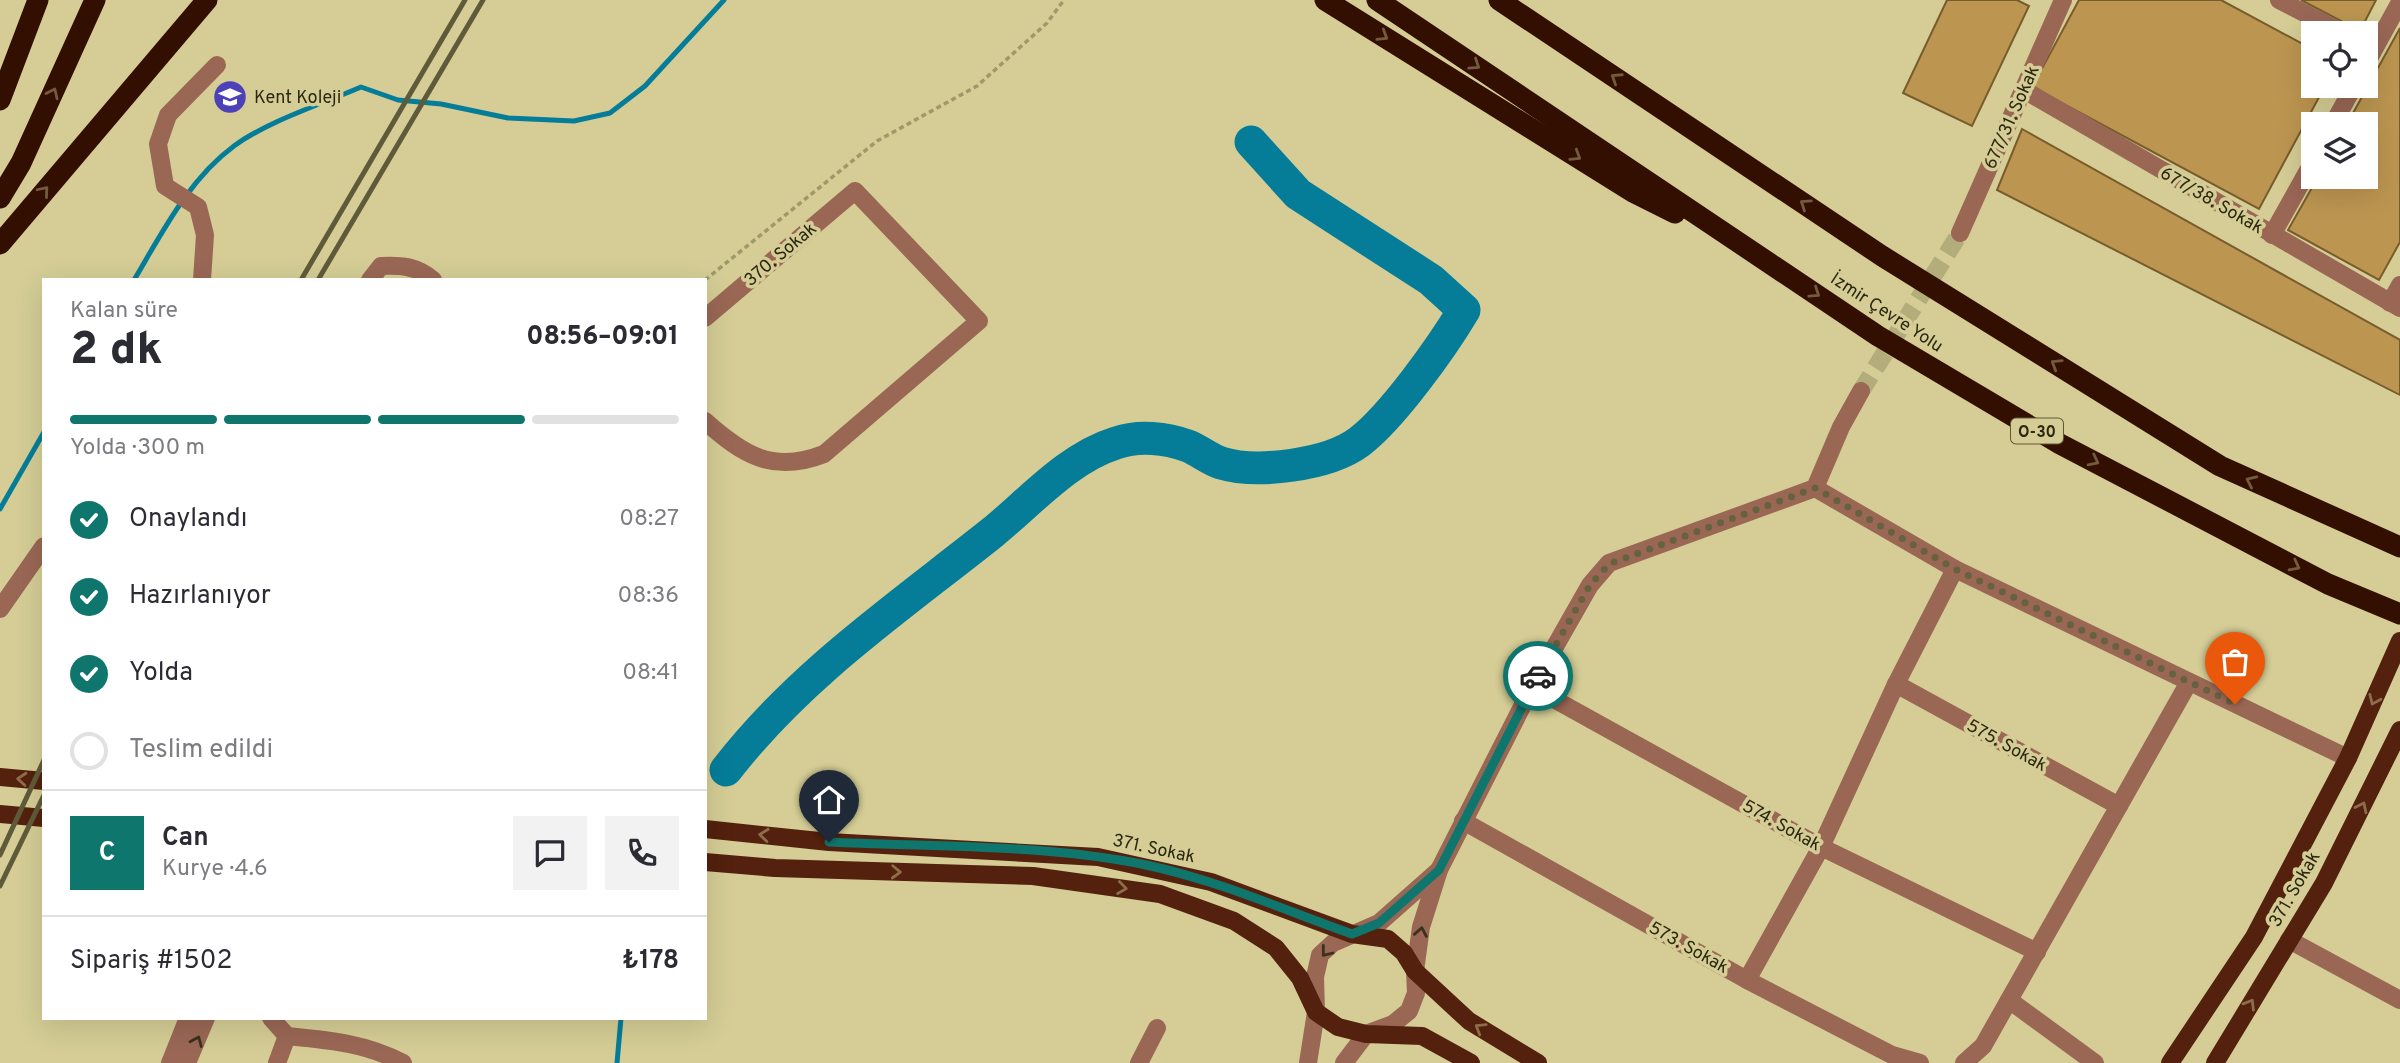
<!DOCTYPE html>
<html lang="tr">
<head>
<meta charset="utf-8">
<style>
  :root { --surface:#fff; --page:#f2f2f3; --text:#2b2b33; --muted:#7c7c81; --line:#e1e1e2; --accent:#0f766e }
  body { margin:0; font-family:Overpass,sans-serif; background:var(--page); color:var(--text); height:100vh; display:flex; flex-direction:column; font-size:26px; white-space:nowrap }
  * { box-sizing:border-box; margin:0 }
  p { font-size:23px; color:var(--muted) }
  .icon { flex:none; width:38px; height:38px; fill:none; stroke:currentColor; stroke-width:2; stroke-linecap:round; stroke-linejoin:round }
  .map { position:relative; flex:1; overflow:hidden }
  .drawer { position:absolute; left:42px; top:278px; width:665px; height:742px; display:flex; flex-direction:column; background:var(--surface); border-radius:0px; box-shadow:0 7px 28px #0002 }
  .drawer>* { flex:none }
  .fabs { position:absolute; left:2301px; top:21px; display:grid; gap:14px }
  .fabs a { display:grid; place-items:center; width:77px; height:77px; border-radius:0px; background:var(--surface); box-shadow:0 7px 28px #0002; font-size:35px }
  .pin { position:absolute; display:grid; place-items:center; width:60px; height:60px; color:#fff; margin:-72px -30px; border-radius:50% 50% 50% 0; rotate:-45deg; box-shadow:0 0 7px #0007 }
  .pin .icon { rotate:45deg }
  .courier { position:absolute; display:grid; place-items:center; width:70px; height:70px; margin:-35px; border:5px solid #0f766e; border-radius:50%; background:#fff; color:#222; box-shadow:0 2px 9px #0007 }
  .headline em { font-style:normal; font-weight:800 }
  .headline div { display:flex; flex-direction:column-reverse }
  .headline { display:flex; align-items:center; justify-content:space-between; height:119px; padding:0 28px }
  h1 { font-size:46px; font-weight:800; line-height:52px }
  .bar { display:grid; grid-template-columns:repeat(4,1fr); gap:10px 7px; align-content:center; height:84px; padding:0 28px }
  .bar i { height:9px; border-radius:5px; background:var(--line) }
  .bar .on { background:var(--accent) }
  .bar p { grid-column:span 4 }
  .line { display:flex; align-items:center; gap:18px; padding:0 28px; border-top:2px solid var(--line) }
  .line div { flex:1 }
  .round { display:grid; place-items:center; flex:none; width:74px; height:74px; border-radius:0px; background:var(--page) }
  ol { padding:0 28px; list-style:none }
  li { display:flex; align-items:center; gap:21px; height:77px }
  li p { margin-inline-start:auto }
  li .icon { padding:7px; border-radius:50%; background:var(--accent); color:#fff; stroke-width:4 }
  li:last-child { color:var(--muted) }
  li i { width:38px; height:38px; border:4px solid var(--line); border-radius:50% }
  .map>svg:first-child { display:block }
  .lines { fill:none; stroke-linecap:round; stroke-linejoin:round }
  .stream { stroke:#057d99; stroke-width:5 }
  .river { stroke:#057d99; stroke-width:33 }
  .building { fill:#bc9550; stroke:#775c2c; stroke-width:2 }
  .minor-tunnel { stroke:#b3ac7b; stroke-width:18; stroke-dasharray:18 9; stroke-linecap:butt }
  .path { stroke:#9e986a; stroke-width:3.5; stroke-dasharray:5 3.5; stroke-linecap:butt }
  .minor { stroke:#9a6755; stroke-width:18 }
  .major { stroke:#53210d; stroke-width:18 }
  .highway { stroke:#330f02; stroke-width:21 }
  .rail { stroke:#5f5b3a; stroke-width:5 }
  .oneway { stroke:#745b3d }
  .oneway2 { stroke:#8e6e4a }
  .oneway3 { stroke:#3c311b }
  .done { stroke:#66623f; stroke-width:7; stroke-dasharray:0 12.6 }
  .route { stroke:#0f766e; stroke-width:9 }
  .labels { text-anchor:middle; stroke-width:7; stroke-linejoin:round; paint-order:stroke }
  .shield { fill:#d5cd95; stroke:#5e5a39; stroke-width:2 }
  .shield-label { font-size:16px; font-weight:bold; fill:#2b2811 }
  .poi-label { font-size:18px; fill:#2b2811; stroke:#d5cd95; text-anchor:start }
  .street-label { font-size:18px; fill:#2b2811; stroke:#d5cd95 }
</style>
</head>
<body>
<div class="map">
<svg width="2400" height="1063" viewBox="0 0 2400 1063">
  <rect width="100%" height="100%" fill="#d5cd95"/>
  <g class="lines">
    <g class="stream">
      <path d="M134,280C162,233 189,179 234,146C268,121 322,104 361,87L398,100L441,104L508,118L574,121L610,113L645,86L724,0"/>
      <polyline points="0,509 44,432"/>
      <polyline points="617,1063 621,1018"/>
    </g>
    <path class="river" d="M726,770C800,674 899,607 993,532C1031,501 1068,458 1116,443C1139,435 1166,438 1188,446C1200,451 1209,459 1221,463C1257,474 1328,465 1359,442C1392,417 1442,347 1464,310L1431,280L1298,194L1251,142"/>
  </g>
  <g class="building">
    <polygon points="1947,0 2017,0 2029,6 1972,126 1903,93"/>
    <polygon points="2079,0 2221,0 2314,50 2314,86 2325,86 2259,209 2032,87"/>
    <polygon points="2301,0 2376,0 2360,31"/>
    <polygon points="2400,28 2400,242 2379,280 2288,230 2318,177 2366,177 2366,124 2347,124"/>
    <polygon points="2022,129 2400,340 2400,395 1997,190"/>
  </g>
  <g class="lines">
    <polyline class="minor-tunnel" points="1861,391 1960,233"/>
    <polyline class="path" points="705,280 877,141 977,86 1047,23 1064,0"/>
    <g class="minor">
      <polyline points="2279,0 2343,33"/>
      <polyline points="2366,64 2400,2"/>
      <polyline points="2024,90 2400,308"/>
      <polyline points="2333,124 2354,86"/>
      <polyline points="1960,233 2063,0"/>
      <polyline points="2272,235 2314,160"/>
      <polyline points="202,280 205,235 198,207 165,186 158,144 168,115 217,65"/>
      <path d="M370,280L381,266C402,265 416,266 433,280"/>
      <polyline points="2390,303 2400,285"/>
      <path d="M705,318L855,191L979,321L824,454C773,474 743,455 705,421"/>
      <polyline points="1815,488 1955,569 2348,758"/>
      <polyline points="0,609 44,546"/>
      <polyline points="1896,684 2119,806"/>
      <polyline points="1532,687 1821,847 2037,952"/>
      <polyline points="1463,821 1747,980 1892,1055 1920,1063"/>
      <polyline points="2289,940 2400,1000"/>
      <polyline points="1747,980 1821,847 1896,684 1955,569"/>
      <polyline points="2009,1000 2095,1063"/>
      <path d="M271,1018L287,1036C328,1040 366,1043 403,1063"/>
      <polyline points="170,1063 188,1018"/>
      <polyline points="187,1063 206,1018"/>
      <polyline points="277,1063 287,1036"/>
      <polyline points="1139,1063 1157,1028"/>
      <polyline points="1308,1063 1316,1012 1315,977 1320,955 1333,943 1379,923 1439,870"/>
      <polyline points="1344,1063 1366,1034 1393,1024 1409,1011 1416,993 1415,971 1421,927 1439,870 1532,687 1590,585 1609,563 1815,488 1841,427 1861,391"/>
      <polyline points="1964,1063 1983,1046 2189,682"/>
    </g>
    <g class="major">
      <polyline points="0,777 44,781"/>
      <polyline points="0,814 44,818"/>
      <polyline points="705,829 829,842 1098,857 1211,882 1352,934 1388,939 1404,953 1415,971 1469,1021 1538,1063"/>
      <polyline points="705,862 775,868 1033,876 1160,894 1234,921 1276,948 1300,978 1316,1012 1338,1027 1366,1034 1422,1036 1471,1063"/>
      <polyline points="2170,1063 2254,937 2348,758 2400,641"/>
      <polyline points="2215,1063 2324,883 2400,730"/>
    </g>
    <g class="highway">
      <polyline points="1325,0 1633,192 1675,213"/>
      <polyline points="1377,0 1878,336 2060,444 2328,584 2400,614"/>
      <polyline points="1499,0 1882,256 2220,466 2400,547"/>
      <polyline points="0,100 38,0"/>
      <polyline points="0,198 21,163 95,0"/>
      <polyline points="0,244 207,0"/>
    </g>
    <g class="rail">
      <polyline points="301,280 465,0"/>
      <polyline points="318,280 483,0"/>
      <polyline points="0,855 44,760"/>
      <polyline points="0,886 44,795"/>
    </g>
  </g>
  <defs><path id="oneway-chevron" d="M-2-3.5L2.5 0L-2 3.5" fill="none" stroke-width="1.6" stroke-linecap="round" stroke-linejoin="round" transform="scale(1.75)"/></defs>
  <g class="oneway">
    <use href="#oneway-chevron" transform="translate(1383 36) rotate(32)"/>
    <use href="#oneway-chevron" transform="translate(1475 65) rotate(34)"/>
    <use href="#oneway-chevron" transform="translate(1616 78) rotate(-147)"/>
    <use href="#oneway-chevron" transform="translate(53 93) rotate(-65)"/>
    <use href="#oneway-chevron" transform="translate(1576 156) rotate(32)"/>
    <use href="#oneway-chevron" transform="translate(44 191) rotate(-50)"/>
    <use href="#oneway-chevron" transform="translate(1805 204) rotate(-146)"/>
    <use href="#oneway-chevron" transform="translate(1815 293) rotate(34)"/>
    <use href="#oneway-chevron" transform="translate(2056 364) rotate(-148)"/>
    <use href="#oneway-chevron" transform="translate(2094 461) rotate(27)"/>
    <use href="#oneway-chevron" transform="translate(2251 481) rotate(-155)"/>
    <use href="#oneway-chevron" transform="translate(2295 566) rotate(28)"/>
  </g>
  <g class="oneway2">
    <use href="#oneway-chevron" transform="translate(2374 700) rotate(114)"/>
    <use href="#oneway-chevron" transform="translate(22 779) rotate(-175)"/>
    <use href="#oneway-chevron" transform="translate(2362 807) rotate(-64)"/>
    <use href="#oneway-chevron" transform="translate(764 835) rotate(-174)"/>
    <use href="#oneway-chevron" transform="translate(896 872) rotate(2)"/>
    <use href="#oneway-chevron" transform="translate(1122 888) rotate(8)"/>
    <use href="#oneway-chevron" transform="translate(2250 1004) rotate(-59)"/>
    <use href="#oneway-chevron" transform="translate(1480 1028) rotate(-148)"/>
  </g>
  <g class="oneway3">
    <use href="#oneway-chevron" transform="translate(1421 932) rotate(-80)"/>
    <use href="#oneway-chevron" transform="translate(1326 952) rotate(128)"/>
    <use href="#oneway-chevron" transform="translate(197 1041) rotate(-67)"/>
  </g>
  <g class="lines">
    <polyline class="done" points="1538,676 1590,585 1609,564 1815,488 1955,569 2235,704"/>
    <path class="route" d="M829,842C933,847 1043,844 1146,865C1217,880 1284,910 1352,934L1379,923L1439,870L1538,676"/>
  </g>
  <defs>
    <g id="school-disc" transform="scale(1.75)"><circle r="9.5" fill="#4c41b8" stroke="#d5cd95"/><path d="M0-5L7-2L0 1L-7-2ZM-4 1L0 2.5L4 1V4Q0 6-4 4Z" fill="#fff"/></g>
  </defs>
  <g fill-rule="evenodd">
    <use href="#school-disc" x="230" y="97"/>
  </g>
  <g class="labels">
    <rect class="shield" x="2011" y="418.5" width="52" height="25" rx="5"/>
    <g class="shield-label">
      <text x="2037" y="437">O-30</text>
    </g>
    <g class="poi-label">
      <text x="254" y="103">Kent Koleji</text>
    </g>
    <g class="street-label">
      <text transform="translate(2011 117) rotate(-66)" y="6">677/31. Sokak</text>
      <text transform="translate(2212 200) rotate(30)" y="6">677/38. Sokak</text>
      <text transform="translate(780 254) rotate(-40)" y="6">370. Sokak</text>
      <text transform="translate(1887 312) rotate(33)" y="6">İzmir Çevre Yolu</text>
      <text transform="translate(2007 745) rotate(29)" y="6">575. Sokak</text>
      <text transform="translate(1782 825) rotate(29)" y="6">574. Sokak</text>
      <text transform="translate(1154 848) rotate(12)" y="6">371. Sokak</text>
      <text transform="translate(2294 889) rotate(-60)" y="6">371. Sokak</text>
      <text transform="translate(1689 947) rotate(29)" y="6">573. Sokak</text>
    </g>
  </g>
</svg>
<div class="fabs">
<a><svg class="icon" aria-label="locate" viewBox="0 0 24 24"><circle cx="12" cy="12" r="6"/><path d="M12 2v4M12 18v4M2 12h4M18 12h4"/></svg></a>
<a><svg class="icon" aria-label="layers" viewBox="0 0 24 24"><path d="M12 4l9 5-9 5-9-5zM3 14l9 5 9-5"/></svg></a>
</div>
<div class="pin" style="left:2235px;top:704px;background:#ea580c"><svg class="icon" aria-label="bag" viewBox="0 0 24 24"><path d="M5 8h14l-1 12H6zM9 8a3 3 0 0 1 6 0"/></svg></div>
<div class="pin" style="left:829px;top:842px;background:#1f2937"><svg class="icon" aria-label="home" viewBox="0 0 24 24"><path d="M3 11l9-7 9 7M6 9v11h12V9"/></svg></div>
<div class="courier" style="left:1538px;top:676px"><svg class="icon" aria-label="car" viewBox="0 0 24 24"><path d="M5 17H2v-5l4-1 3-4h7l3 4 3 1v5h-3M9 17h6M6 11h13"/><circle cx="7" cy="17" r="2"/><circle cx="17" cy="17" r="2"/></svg></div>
<section class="drawer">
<div class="headline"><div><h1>2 dk</h1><p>Kalan süre</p></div><em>08:56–09:01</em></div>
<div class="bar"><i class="on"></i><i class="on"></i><i class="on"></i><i></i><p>Yolda · 300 m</p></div>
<ol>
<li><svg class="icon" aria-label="check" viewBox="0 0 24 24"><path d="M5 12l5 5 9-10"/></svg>Onaylandı<p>08:27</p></li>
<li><svg class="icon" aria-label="check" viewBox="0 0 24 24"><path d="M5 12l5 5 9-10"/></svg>Hazırlanıyor<p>08:36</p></li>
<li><svg class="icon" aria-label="check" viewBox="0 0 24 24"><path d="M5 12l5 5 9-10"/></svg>Yolda<p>08:41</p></li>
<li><i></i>Teslim edildi</li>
</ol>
<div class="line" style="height:126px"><b class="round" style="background:var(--accent);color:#fff">C</b><div><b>Can</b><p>Kurye · 4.6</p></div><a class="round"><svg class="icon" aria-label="chat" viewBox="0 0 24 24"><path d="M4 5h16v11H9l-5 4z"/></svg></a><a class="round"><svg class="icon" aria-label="phone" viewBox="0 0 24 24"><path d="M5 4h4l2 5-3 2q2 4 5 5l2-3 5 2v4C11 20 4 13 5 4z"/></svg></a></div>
<div class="line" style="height:91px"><div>Sipariş #1502</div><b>₺178</b></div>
</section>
</div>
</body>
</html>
